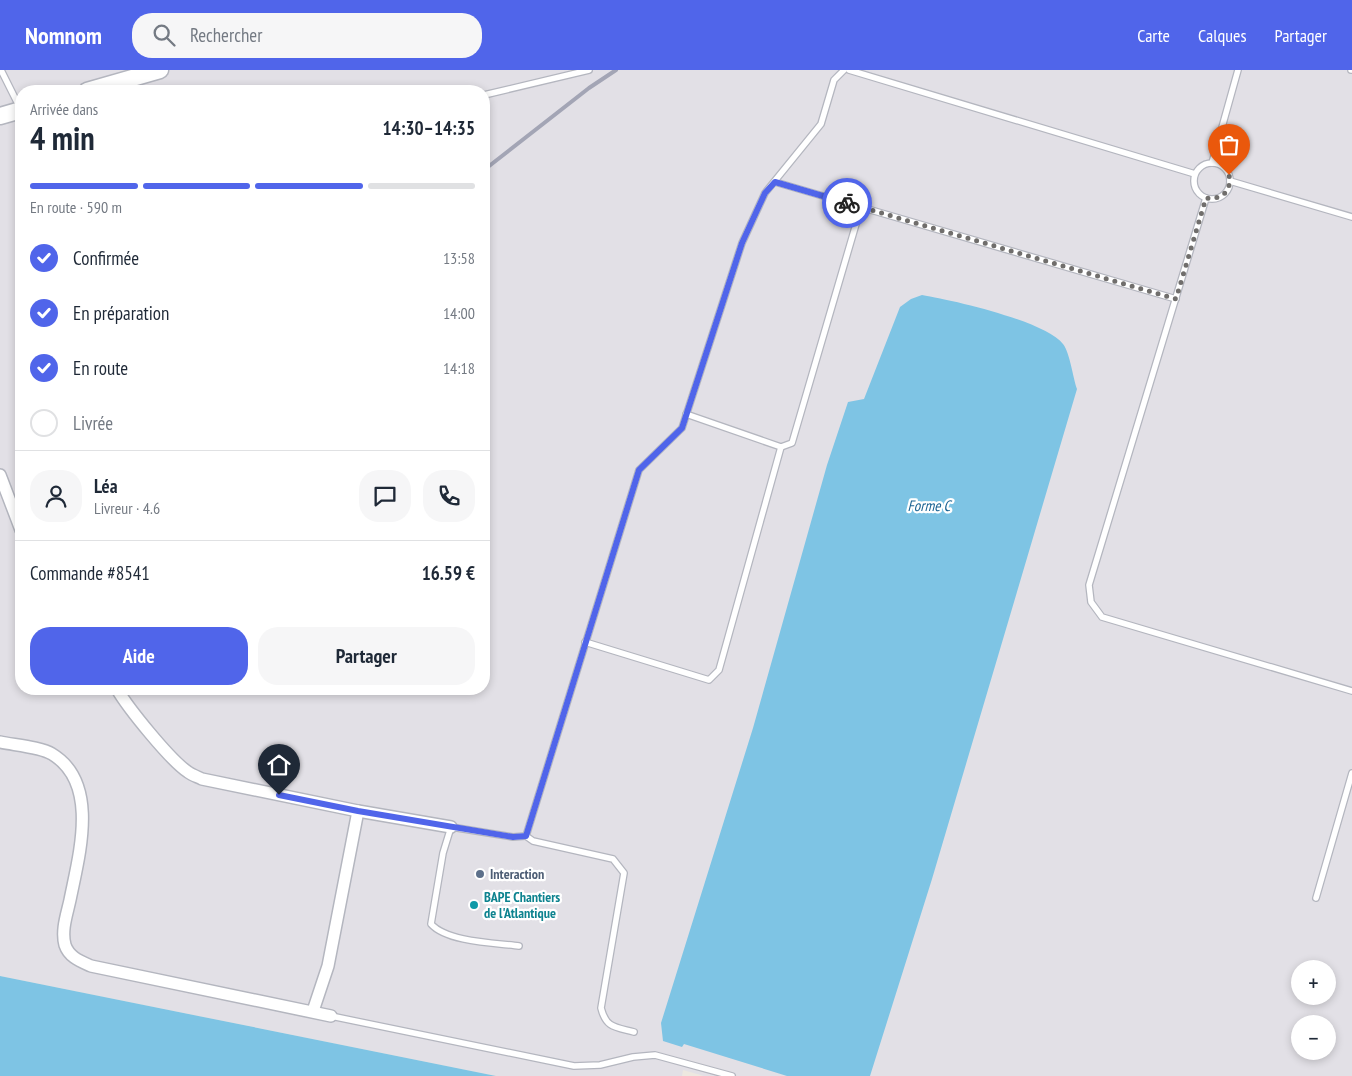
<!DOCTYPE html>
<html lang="fr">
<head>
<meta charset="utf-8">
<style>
  :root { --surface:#fff; --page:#f6f6f7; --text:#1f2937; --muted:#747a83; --line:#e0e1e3; --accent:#5065ea }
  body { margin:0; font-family:"PT Sans Narrow",sans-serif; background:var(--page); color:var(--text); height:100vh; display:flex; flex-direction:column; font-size:19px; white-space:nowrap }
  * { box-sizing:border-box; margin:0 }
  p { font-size:16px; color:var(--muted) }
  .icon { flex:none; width:28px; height:28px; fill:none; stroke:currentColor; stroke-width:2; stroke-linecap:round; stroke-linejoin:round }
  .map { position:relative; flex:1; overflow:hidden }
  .drawer { position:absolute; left:15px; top:15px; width:475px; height:610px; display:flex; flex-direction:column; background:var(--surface); border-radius:20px; box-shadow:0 2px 8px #0003 }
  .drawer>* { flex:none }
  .tools { position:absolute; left:1291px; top:890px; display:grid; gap:10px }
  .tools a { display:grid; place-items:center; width:45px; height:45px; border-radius:50%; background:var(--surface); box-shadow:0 2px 8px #0003; font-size:25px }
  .pin { position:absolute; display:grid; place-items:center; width:42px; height:42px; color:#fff; margin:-51px -21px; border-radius:50% 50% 50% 0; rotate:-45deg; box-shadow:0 0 5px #0007 }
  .pin .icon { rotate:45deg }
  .courier { position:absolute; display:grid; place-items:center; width:50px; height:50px; margin:-25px; border:4px solid #5065ea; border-radius:50%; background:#fff; color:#222; box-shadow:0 1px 6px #0007 }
  .head em { font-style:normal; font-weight:700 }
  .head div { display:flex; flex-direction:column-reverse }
  .head { display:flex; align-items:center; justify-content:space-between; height:85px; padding:0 15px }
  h1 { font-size:32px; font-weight:700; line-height:38px }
  .bar { display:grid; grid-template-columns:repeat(4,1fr); gap:8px 5px; align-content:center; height:60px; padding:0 15px }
  .bar i { height:6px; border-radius:4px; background:var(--line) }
  .bar .active { background:var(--accent) }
  .bar p { grid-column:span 4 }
  .line { display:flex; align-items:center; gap:12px; padding:0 15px; border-top:1px solid var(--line) }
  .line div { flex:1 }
  .round { display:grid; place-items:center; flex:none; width:52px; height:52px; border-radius:20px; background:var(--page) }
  ol { padding:0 15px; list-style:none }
  li { display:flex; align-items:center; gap:15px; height:55px }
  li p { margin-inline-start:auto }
  li .icon { padding:5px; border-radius:50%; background:var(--accent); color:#fff; stroke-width:4 }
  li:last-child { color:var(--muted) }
  li i { width:28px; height:28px; border:2px solid var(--line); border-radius:50% }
  .cta { display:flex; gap:10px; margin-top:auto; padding:10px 15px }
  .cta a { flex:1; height:58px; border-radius:20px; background:var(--accent); color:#fff; font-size:20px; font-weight:700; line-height:58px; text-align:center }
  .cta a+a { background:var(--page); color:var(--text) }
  header { display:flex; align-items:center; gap:30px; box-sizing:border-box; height:70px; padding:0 25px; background:var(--accent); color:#fff }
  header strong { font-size:24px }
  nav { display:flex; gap:28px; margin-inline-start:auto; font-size:18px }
  .search { width:350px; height:45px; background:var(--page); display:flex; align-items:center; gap:12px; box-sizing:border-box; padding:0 18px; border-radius:20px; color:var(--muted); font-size:19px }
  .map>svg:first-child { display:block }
  .industrial { fill:#e2e0e6; fill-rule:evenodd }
  .water { fill:#7ec4e4 }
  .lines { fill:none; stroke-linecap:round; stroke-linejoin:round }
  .lane-casing { stroke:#b4b6bf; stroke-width:8 }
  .street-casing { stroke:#b4b6bf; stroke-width:14 }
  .secondary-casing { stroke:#b4b6bf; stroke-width:19 }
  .lane { stroke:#fff; stroke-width:5.5 }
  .street { stroke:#fff; stroke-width:11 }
  .secondary { stroke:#fff; stroke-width:16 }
  .rail { stroke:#a3a5b5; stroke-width:4 }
  .done { stroke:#706e6c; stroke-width:5; stroke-dasharray:0 9 }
  .route { stroke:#5065ea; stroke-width:6 }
  .service-dot { fill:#5c6f8a; stroke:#fff; stroke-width:2 }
  .culture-dot { fill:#0f9aa8; stroke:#fff; stroke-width:2 }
  .labels { text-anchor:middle; stroke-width:4.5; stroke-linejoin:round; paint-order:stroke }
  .service-label { font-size:14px; font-weight:bold; fill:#4e5e75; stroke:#fff; text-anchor:start }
  .culture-label { font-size:14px; font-weight:bold; fill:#0d838f; stroke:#fff; text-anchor:start }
  .water-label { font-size:15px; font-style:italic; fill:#1a6393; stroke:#fff }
</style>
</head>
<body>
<header>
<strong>Nomnom</strong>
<div class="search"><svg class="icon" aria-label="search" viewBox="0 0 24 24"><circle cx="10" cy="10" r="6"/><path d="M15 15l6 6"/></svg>Rechercher</div>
<nav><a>Carte</a><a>Calques</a><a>Partager</a></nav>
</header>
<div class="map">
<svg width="1352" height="1006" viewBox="0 0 1352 1006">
  <rect width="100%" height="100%" fill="#ede8e0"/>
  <path class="industrial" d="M0,0H1352V1006H704L683,1000L682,1006H496L0,906ZM21,21H484V619H21ZM1300,899H1328V926H1300ZM1300,954H1328V981H1300Z"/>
  <g class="water">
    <path d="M922,225C952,230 1045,251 1063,274C1070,283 1073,308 1077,319L932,809L870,1006H787L684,974L682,977L663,971L661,953L753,658L827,395L848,332L864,329L900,237L911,229Z"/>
    <polygon points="0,906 496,1006 0,1006"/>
  </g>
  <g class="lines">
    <g class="lane-casing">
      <g id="lane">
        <polyline points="1,0 20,38"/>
        <polyline points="849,0 1195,104"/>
        <polyline points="1351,0 1352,0"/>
        <polyline points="484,25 589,0"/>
        <circle cx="1212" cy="111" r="18"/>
        <polyline points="1212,93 1238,0"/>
        <polyline points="1230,111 1352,147"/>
        <polyline points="775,112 1176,229"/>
        <polyline points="1206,128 1089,515 1091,532 1102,547 1352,621"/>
        <polyline points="686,344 781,377 792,373 861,137"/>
        <polyline points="585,572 709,610 719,600 781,377"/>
        <path d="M526,766L533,771L613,789L624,803L601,938C606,958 615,957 634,962"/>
        <polyline points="1316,828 1352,703"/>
        <path d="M519,876C495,873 447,872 431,854L443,783L451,757L513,767L526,766L639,400L682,358L742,173L765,123L821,54L834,10L844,0"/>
        <polyline points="331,946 574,996 600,995 633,987 655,985 732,1006"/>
      </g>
    </g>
    <g class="street-casing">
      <g id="street">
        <polyline points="0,405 21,460"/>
        <path d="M117,619C128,638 170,690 188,702C192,705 198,707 202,709L358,741L451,757"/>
        <path d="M0,672C14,675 41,677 52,684C100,713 79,785 70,830C67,844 61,860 65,875C69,887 80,891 91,896L331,946"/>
        <polyline points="313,941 328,896 358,741"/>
      </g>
    </g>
    <g class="secondary-casing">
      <g id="secondary">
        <polyline points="87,21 160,0"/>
        <polyline points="0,46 21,40"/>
      </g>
    </g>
    <use href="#lane" class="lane"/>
    <use href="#street" class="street"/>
    <use href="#secondary" class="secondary"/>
    <polyline class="rail" points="484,100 589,18 616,0"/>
  </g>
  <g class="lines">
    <path class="done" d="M847,133L1176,229L1206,128C1222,130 1232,121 1229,105"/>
    <polyline class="route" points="279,725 358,741 513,767 526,766 639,400 682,358 742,173 765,123 775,112 847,133"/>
  </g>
  <circle class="service-dot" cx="480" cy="804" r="5"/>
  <circle class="culture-dot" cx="474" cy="835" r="5"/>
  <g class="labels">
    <g class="service-label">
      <text x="490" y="809">Interaction</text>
    </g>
    <g class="culture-label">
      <text x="484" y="832">BAPE Chantiers<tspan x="484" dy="16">de l'Atlantique</tspan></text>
    </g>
    <g class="water-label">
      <text x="929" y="441">Forme C</text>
    </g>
  </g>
</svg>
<div class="tools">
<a>+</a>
<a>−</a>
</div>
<div class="pin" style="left:1229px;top:105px;background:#ea580c"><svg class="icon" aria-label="bag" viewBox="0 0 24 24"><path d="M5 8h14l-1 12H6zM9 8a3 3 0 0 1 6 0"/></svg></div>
<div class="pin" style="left:279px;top:725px;background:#1f2937"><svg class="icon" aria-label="home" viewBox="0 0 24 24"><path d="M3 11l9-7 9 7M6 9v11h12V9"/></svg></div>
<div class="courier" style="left:847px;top:133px"><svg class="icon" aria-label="bike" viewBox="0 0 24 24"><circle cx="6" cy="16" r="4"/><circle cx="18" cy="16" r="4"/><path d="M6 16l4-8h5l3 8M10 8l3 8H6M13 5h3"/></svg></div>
<section class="drawer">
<div class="head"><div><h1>4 min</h1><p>Arrivée dans</p></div><em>14:30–14:35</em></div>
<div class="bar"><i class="active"></i><i class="active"></i><i class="active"></i><i></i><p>En route · 590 m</p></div>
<ol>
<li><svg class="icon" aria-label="check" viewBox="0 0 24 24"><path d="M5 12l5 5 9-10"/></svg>Confirmée<p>13:58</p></li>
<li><svg class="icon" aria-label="check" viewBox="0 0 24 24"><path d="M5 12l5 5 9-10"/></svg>En préparation<p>14:00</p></li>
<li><svg class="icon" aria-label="check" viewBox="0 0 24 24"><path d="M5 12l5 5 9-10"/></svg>En route<p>14:18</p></li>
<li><i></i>Livrée</li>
</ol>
<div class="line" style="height:90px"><a class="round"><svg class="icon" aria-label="person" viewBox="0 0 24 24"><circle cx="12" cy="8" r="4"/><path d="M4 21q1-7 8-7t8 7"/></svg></a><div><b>Léa</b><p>Livreur · 4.6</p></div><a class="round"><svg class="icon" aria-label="chat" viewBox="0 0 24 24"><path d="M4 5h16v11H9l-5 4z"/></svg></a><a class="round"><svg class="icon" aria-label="phone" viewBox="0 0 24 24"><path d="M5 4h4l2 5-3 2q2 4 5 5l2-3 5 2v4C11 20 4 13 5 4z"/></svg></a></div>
<div class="line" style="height:65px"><div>Commande #8541</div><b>16.59 €</b></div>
<div class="cta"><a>Aide</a><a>Partager</a></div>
</section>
</div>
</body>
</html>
